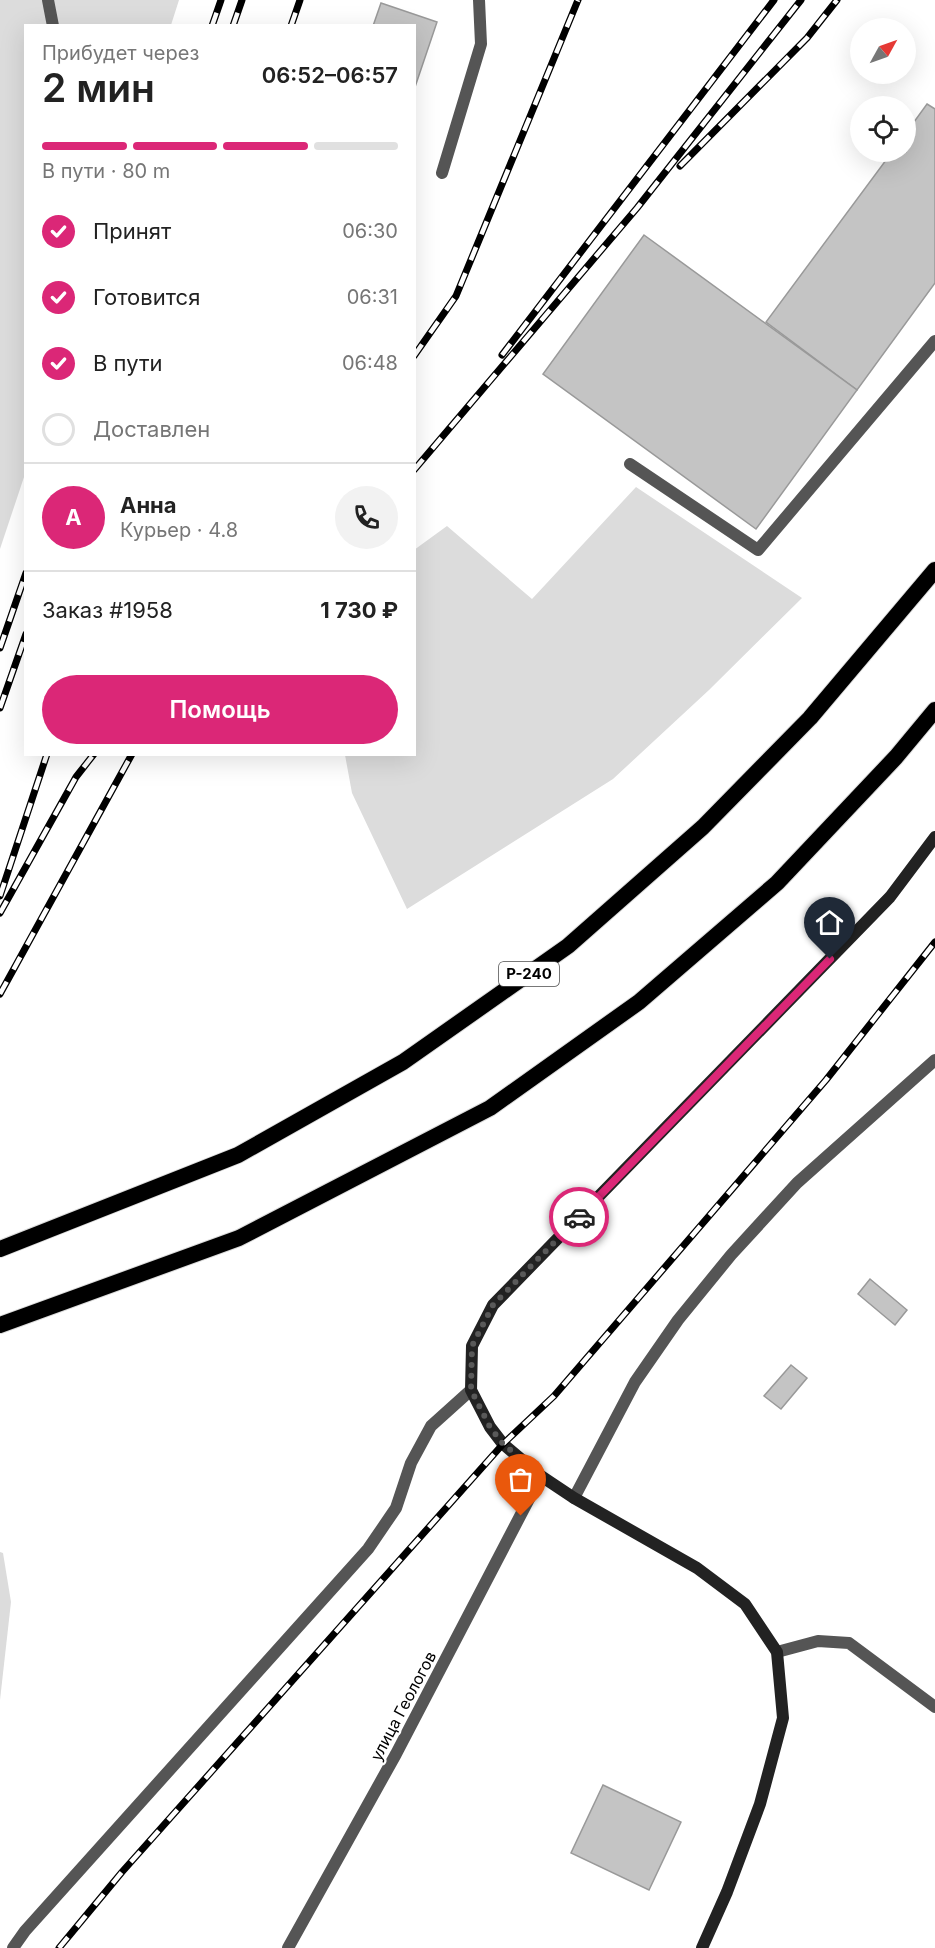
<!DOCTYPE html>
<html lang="ru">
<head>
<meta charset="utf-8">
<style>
  :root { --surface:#fff; --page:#f2f2f2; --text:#222; --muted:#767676; --line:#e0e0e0; --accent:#db2777 }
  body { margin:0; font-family:Inter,sans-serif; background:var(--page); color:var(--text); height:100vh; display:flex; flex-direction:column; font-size:22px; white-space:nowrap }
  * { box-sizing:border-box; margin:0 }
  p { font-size:20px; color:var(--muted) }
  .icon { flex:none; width:33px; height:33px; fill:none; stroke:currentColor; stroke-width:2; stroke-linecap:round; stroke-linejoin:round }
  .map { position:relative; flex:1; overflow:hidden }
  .panel { position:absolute; left:24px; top:24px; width:392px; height:732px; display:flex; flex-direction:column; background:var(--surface); border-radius:0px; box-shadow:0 6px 24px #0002 }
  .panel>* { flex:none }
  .needle { width:39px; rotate:50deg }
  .tools { position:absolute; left:850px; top:18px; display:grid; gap:12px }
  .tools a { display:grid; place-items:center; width:66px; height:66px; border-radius:50%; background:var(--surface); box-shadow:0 6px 24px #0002; font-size:30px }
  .pin { position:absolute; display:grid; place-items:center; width:51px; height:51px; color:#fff; margin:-62px -26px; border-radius:50% 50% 50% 0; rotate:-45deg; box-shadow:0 0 6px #0007 }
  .pin .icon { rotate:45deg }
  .courier { position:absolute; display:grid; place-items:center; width:60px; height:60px; margin:-30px; border:4px solid #db2777; border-radius:50%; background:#fff; color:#222; box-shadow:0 2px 8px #0007 }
  .summary em { font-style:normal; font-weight:600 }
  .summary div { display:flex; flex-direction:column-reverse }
  .summary { display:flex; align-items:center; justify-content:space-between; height:102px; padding:0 18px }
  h1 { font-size:39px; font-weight:600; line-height:45px }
  .bar { display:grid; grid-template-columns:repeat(4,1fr); gap:9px 6px; align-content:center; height:72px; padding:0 18px }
  .bar i { height:8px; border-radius:4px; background:var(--line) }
  .bar .selected { background:var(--accent) }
  .bar p { grid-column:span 4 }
  .line { display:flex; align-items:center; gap:15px; padding:0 18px; border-top:2px solid var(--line) }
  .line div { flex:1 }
  .round { display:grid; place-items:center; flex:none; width:63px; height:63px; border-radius:32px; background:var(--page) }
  ol { padding:0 18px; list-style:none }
  li { display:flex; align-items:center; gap:18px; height:66px }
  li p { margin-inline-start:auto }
  li .icon { padding:6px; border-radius:50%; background:var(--accent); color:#fff; stroke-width:4 }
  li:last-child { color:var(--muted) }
  li i { width:33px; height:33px; border:3px solid var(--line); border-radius:50% }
  .primary-button { display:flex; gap:12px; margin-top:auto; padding:12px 18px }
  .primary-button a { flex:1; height:69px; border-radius:36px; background:var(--accent); color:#fff; font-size:24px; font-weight:600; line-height:69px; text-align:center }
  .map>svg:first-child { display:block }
  .green { fill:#dcdcdc }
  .building { fill:#c4c4c4; stroke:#999; stroke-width:1.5 }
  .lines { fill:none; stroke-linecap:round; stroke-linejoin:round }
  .trunk-casing { stroke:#dbdbdb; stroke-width:18 }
  .service { stroke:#555; stroke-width:12 }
  .minor { stroke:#555; stroke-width:12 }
  .secondary { stroke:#222; stroke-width:12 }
  .trunk { stroke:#000; stroke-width:16 }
  .rail-casing { stroke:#000; stroke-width:7 }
  .rail { stroke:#fff; stroke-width:4.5; stroke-dasharray:14; stroke-linecap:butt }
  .done { stroke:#595959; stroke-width:6; stroke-dasharray:0 10.8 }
  .route { stroke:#db2777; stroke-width:8 }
  .labels { text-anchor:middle; stroke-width:4.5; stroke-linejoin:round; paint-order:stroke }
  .shield { fill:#fff; stroke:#4c4c4c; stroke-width:1.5 }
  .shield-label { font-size:15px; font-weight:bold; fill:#000 }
  .street-label { font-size:16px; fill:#000; stroke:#fff }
</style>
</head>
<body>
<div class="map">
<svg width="935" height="1948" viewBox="0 0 935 1948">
  <rect width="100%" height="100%" fill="#fff"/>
  <g class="green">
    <polygon points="0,0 179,0 171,25 26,26 26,471 0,549"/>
    <polygon points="636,487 802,598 709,690 613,779 407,909 352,793 345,755 414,754 414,550 447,526 532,599"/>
    <polygon points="0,1552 3,1553 11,1602 0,1700"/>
  </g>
  <g class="building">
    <polygon points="381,3 437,22 414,90 414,26 373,26"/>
    <polygon points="927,104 935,109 935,283 857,390 766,322 892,152 906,152 906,133"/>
    <polygon points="644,235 857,390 756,529 543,374"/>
    <polygon points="870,1279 907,1310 895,1325 858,1294"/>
    <polygon points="791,1365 807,1378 781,1409 764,1396"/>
    <polygon points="603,1785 681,1822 649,1890 571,1853"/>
  </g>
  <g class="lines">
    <g class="trunk-casing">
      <g id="trunk">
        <polyline points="0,1249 238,1155 403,1062 568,946 703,827 810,718 935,570"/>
        <polyline points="0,1325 239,1238 490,1108 639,1002 777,883 896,757 935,710"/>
      </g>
    </g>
    <g class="service">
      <polyline points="48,0 53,26"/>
      <polyline points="442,173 481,44 479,0"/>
      <polyline points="630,464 758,550 935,341"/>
      <polyline points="574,1498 635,1382 678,1320 731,1255 797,1183 935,1060"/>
    </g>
    <g class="minor">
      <polyline points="777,1652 818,1641 849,1643 935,1707"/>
      <polyline points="13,1948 25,1931 368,1549 396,1508 411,1463 431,1426 471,1390"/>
      <polyline points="288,1948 396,1754 541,1476"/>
    </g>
    <polyline class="secondary" points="702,1948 727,1892 760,1804 783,1718 777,1652 745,1604 697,1568 574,1498 541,1476 503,1444 490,1427 471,1390 472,1346 493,1305 890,897 935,837"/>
    <use href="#trunk" class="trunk"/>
    <g class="rail-casing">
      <g id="rail">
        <polyline points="212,26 221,0"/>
        <polyline points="233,26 242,0"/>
        <polyline points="291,26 300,0"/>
        <polyline points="680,166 807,38 837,0"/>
        <polyline points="502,355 774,0"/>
        <polyline points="414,356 456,296 578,0"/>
        <polyline points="414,470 637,208 801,0"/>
        <polyline points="0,648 26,573"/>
        <polyline points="0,708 26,634"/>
        <polyline points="0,896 47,754"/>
        <polyline points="0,913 76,777 94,754"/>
        <polyline points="0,994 132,754"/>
        <polyline points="59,1948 122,1872 503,1444 554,1396 826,1080 935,942"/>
      </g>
    </g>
    <use href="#rail" class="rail"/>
  </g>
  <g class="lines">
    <polyline class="done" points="521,1516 542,1476 503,1444 490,1427 471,1390 472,1346 493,1305 579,1217"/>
    <polyline class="route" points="579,1217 830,959"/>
  </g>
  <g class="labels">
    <rect class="shield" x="499" y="962" width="60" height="24" rx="4.5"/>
    <g class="shield-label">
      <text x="529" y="979">Р-240</text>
    </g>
    <g class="street-label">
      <text transform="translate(403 1706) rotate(-62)" y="6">улица Геологов</text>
    </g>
  </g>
</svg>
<div class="tools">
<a><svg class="needle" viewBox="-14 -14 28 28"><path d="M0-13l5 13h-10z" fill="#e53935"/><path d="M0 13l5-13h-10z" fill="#767676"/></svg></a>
<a><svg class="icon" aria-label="locate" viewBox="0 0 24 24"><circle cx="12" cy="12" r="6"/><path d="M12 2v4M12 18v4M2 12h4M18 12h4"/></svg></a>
</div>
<div class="pin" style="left:521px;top:1516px;background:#ea580c"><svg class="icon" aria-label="bag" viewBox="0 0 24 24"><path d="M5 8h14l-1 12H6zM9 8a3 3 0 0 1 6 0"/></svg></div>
<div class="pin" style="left:830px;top:959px;background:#1f2937"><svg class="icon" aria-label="home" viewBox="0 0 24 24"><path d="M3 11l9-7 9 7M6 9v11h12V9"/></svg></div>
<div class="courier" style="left:579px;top:1217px"><svg class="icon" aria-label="car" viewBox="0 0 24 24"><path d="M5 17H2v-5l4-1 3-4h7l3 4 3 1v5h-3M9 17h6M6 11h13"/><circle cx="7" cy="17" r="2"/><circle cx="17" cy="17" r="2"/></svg></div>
<section class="panel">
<div class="summary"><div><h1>2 мин</h1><p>Прибудет через</p></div><em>06:52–06:57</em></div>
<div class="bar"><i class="selected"></i><i class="selected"></i><i class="selected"></i><i></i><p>В пути · 80 m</p></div>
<ol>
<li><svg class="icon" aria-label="check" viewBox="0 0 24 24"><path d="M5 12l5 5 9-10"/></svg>Принят<p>06:30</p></li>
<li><svg class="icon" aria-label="check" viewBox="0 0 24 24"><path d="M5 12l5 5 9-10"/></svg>Готовится<p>06:31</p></li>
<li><svg class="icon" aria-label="check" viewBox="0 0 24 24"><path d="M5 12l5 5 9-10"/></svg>В пути<p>06:48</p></li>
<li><i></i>Доставлен</li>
</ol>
<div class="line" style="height:108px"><b class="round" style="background:var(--accent);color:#fff">А</b><div><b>Анна</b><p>Курьер · 4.8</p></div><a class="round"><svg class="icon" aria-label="phone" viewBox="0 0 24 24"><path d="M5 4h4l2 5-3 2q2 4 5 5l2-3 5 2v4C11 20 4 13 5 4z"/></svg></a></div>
<div class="line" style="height:78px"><div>Заказ #1958</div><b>1 730 ₽</b></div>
<div class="primary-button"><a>Помощь</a></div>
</section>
</div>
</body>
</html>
